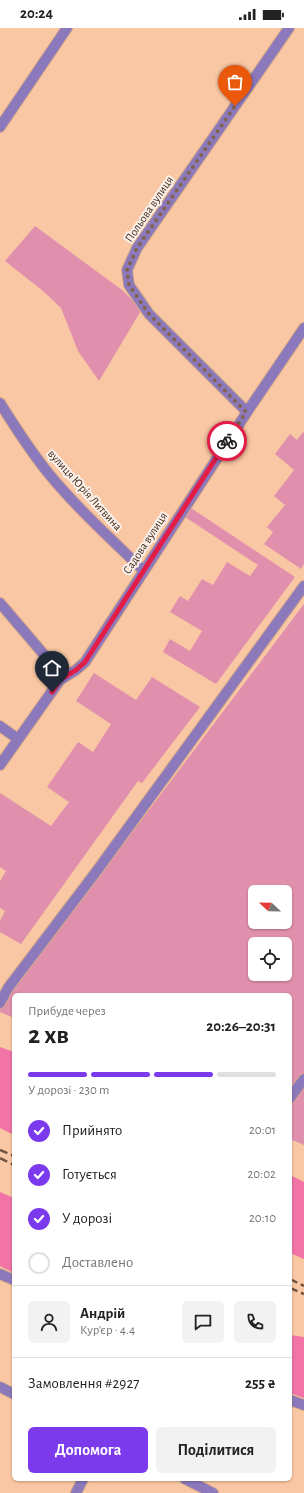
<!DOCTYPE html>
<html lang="uk">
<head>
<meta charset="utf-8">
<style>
  :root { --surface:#fff; --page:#f2f2f2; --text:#222; --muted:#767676; --line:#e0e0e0; --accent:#7c3aed }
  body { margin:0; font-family:"Alegreya Sans",sans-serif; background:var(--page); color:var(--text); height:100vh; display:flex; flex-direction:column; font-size:15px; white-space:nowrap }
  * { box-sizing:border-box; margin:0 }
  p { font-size:13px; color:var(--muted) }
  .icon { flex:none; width:22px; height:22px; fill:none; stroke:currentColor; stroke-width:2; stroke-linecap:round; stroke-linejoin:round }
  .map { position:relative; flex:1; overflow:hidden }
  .side { position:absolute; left:12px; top:965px; width:280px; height:488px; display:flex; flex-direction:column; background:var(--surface); border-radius:6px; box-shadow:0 1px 3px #0004 }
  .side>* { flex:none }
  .needle { width:26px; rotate:292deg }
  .controls { position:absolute; left:248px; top:857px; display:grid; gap:8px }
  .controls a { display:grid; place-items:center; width:44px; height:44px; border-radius:6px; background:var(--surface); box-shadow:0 1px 3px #0004; font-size:20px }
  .pin { position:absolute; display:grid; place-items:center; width:34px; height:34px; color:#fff; margin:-41px -17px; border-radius:50% 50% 50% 0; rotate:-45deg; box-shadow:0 0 4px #0007 }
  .pin .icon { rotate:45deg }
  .courier { position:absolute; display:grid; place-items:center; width:40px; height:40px; margin:-20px; border:3px solid #e11d48; border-radius:50%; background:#fff; color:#222; box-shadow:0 1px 5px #0007 }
  .summary em { font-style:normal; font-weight:700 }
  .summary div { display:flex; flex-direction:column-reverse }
  .summary { display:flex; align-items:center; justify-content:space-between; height:68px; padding:0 16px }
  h1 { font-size:26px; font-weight:700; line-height:30px }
  .bar { display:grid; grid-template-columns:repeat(4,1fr); gap:6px 4px; align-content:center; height:48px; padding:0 16px }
  .bar i { height:5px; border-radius:3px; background:var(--line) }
  .bar .current { background:var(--accent) }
  .bar p { grid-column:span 4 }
  .line { display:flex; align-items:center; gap:10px; padding:0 16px; border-top:1px solid var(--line) }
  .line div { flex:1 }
  .round { display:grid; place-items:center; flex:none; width:42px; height:42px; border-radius:6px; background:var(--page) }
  ol { padding:0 16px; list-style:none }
  li { display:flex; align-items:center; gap:12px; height:44px }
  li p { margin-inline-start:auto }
  li .icon { padding:4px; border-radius:50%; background:var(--accent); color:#fff; stroke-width:4 }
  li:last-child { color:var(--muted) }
  li i { width:22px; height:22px; border:2px solid var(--line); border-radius:50% }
  .primary-button { display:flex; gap:8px; margin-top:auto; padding:8px 16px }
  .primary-button a { flex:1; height:46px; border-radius:6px; background:var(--accent); color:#fff; font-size:16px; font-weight:700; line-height:46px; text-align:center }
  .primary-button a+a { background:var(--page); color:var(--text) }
  .status { display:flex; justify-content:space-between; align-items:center; height:28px; padding:0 20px; background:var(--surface); direction:ltr }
  .status svg { height:11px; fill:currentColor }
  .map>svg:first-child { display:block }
  .green { fill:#e090ad; fill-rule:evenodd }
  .forest { fill:#f273a6 }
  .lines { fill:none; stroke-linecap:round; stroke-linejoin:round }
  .minor-casing { stroke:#d4a889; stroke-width:12 }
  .minor { stroke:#8c79bc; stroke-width:10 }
  .rail { stroke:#705441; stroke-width:2.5; stroke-dasharray:8 4; stroke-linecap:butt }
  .done { stroke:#81634d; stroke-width:4; stroke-dasharray:0 7.2 }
  .route { stroke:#e11d48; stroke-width:5 }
  .labels { text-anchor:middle; stroke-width:4; stroke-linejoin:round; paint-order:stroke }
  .street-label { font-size:12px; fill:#412d1f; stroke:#fcf1ea }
</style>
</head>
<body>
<div class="status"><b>20:24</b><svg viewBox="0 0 49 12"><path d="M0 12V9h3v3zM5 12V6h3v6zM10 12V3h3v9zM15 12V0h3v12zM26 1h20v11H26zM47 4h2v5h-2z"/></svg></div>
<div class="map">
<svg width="304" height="1465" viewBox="0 0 304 1465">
  <rect width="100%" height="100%" fill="#f9c7a3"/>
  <g class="green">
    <polygon points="35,198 122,262 142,281 99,353 78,323 61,280 43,263 5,233"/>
    <polygon points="304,403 304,536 301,541 264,516 273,504 267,499 285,477 274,468 294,442 275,426 290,406 297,412"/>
    <polygon points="191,480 295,549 216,656 163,624 170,611 190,623 202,603 170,584 180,568 188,573 202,551 213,557 227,534 250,548 258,537 185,489"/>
    <path d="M304,576V1117L290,1111V967H14V990L0,984V980ZM255,864H285V894H255ZM255,916H285V946H255Z"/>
    <polygon points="94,645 136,672 152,649 200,679 142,755 138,753 21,916 0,904 0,893 5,883 0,880 0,853 6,843 0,839 0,765 51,798 69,774 47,759 78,714 93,724 111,696 76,673"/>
  </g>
  <g class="forest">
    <polygon points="0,1019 14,1024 14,1107 0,1100"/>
    <polygon points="290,1147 304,1154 304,1231 290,1225"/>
    <polygon points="0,1164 14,1170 14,1245 0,1238"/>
    <polygon points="290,1307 304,1309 304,1370 290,1365"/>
  </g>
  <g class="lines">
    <g class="minor-casing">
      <g id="minor">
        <polyline points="0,99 67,0"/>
        <path d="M0,375C15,399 31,424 49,446C77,480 111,511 143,542"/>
        <polyline points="247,384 149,286 129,257 127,242 137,220 289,0"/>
        <polyline points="0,575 46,629 60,652"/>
        <polyline points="0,698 18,711"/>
        <polyline points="0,737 60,652 76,642 85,634 247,384 304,300"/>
        <polyline points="0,975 8,960 96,844 304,558"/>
        <polyline points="290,1070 304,1051"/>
        <polyline points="0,1246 14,1252"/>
        <polyline points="0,1359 14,1366"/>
        <polyline points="290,1372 304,1377"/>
        <polyline points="185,1451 213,1465"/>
        <polyline points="76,1465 83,1451"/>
      </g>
    </g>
    <use href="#minor" class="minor"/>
    <g class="rail">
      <polyline points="0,1122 14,1128"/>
      <polyline points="0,1130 14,1137"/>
      <polyline points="290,1251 304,1258"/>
      <polyline points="290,1260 304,1266"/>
    </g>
  </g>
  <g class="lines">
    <polyline class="done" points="227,413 246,384 149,286 129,257 127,242 137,220 235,78"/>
    <polyline class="route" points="52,664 60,652 76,642 85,634 227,413"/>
  </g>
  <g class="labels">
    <g class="street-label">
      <text transform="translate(149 181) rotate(-56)" y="4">Польова вулиця</text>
      <text transform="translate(85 462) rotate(48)" y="4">вулиця Юрія Литвина</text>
      <text transform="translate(145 515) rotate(-57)" y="4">Садова вулиця</text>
    </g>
  </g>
</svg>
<div class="controls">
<a><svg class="needle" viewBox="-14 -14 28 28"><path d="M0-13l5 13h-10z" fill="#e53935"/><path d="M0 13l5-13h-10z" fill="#767676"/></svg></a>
<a><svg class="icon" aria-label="locate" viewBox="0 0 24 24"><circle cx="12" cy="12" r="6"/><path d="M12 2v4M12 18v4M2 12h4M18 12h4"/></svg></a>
</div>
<div class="pin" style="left:235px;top:78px;background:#ea580c"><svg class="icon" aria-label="bag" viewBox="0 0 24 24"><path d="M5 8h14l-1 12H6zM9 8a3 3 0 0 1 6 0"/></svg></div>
<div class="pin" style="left:52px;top:664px;background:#1f2937"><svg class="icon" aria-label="home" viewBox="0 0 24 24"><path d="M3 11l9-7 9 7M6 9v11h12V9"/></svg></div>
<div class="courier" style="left:227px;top:413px"><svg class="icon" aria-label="bike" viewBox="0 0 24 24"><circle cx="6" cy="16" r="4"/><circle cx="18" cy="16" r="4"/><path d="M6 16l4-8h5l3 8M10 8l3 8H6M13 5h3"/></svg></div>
<section class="side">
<div class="summary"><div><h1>2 хв</h1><p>Прибуде через</p></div><em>20:26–20:31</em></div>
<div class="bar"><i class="current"></i><i class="current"></i><i class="current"></i><i></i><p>У дорозі · 230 m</p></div>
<ol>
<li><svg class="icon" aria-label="check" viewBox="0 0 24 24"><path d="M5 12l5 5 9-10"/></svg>Прийнято<p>20:01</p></li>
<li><svg class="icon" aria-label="check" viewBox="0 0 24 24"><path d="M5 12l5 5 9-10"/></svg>Готується<p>20:02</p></li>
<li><svg class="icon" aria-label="check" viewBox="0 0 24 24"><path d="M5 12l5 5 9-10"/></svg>У дорозі<p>20:10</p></li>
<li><i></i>Доставлено</li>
</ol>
<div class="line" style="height:72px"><a class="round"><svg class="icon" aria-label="person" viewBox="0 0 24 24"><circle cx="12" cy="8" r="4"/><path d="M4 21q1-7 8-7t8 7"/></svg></a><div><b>Андрій</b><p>Кур’єр · 4.4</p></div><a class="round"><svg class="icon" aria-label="chat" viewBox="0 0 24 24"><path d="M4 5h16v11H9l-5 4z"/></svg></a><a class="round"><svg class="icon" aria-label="phone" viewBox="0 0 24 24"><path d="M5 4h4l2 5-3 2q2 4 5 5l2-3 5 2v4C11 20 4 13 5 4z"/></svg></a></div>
<div class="line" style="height:52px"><div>Замовлення #2927</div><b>255 ₴</b></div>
<div class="primary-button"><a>Допомога</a><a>Поділитися</a></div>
</section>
</div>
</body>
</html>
